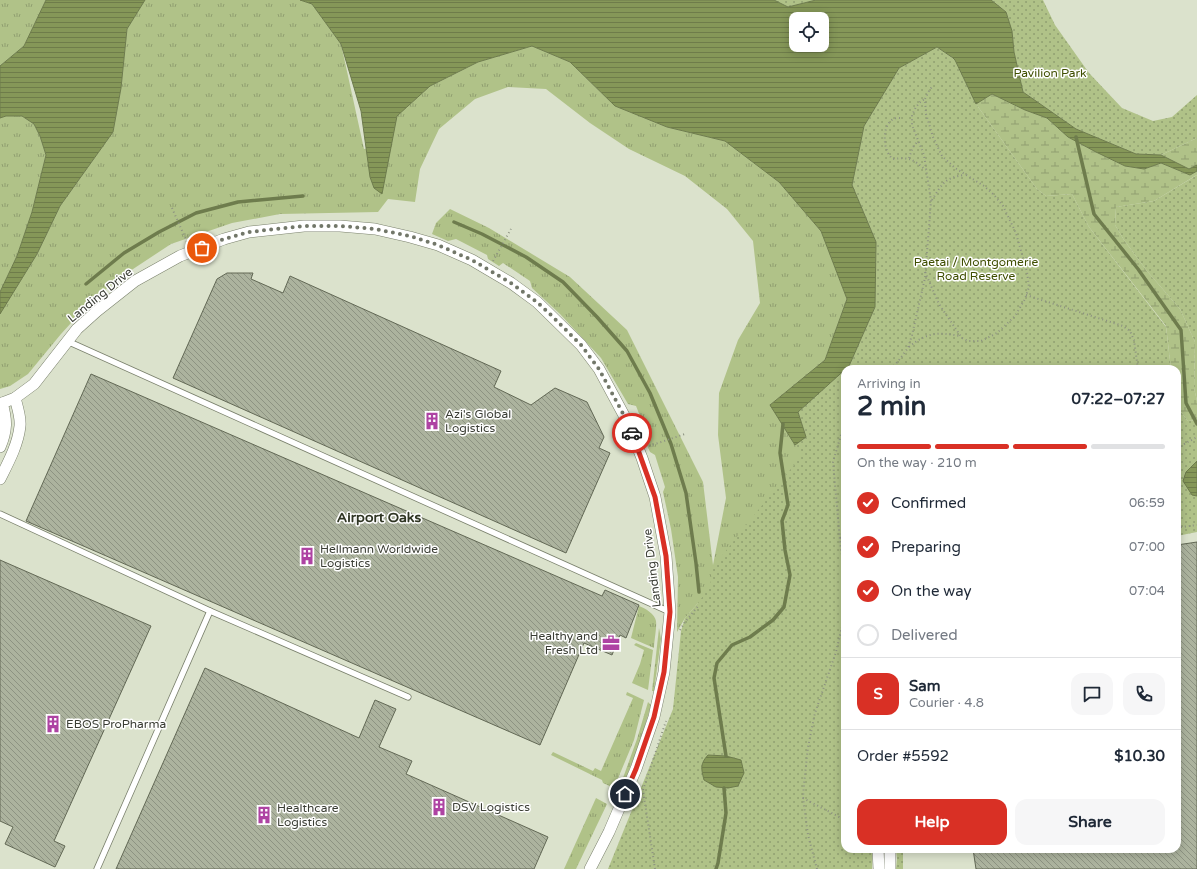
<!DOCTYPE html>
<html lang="en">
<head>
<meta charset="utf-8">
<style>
  :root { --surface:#fff; --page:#f6f6f7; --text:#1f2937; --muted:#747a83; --line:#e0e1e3; --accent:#d93025 }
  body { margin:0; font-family:"Varela Round",sans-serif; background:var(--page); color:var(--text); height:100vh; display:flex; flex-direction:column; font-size:15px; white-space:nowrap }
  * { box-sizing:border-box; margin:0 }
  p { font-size:13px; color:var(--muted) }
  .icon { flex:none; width:22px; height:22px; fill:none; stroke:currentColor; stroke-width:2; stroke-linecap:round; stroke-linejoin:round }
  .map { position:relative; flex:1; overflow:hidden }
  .details { position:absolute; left:841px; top:365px; width:340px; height:488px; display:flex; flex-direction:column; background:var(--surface); border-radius:12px; box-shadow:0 2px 10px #0003 }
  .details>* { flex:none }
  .buttons { position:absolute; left:789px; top:12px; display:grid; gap:8px }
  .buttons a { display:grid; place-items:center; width:40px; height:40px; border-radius:8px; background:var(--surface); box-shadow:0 2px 10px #0003; font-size:20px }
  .pin { position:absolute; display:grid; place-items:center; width:34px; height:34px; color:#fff; margin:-17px; border:2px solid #fff; border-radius:50%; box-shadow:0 1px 4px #0007 }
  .courier { position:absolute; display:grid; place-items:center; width:40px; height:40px; margin:-20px; border:3px solid #d93025; border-radius:50%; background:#fff; color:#222; box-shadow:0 1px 5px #0007 }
  .headline em { font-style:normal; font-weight:700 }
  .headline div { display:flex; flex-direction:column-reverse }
  .headline { display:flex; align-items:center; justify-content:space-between; height:68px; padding:0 16px }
  h1 { font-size:26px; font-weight:700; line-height:30px }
  .bar { display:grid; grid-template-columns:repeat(4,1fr); gap:6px 4px; align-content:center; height:48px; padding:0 16px }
  .bar i { height:5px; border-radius:3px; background:var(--line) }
  .bar .active { background:var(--accent) }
  .bar p { grid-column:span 4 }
  .line { display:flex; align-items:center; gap:10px; padding:0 16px; border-top:1px solid var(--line) }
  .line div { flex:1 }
  .round { display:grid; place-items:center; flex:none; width:42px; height:42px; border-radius:12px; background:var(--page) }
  ol { padding:0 16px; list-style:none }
  li { display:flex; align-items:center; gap:12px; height:44px }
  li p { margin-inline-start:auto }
  li .icon { padding:4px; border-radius:50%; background:var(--accent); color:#fff; stroke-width:4 }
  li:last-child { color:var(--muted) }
  li i { width:22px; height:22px; border:2px solid var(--line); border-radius:50% }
  .action { display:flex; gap:8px; margin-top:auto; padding:8px 16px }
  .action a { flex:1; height:46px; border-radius:12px; background:var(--accent); color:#fff; font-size:16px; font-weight:700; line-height:46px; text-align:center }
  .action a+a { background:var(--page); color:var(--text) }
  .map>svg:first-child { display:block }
  .grass { fill:url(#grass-tufts) }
  .wetland { fill:url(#wetland-marsh) }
  .park { fill:url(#park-dots) }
  .water { fill:url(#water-rules); stroke:#6e7c4d; fill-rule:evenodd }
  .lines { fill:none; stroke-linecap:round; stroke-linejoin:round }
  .stream { stroke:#6e7c4d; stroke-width:3.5 }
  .building { fill:url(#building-back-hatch); stroke:#626855 }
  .lane-casing { stroke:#7a806c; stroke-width:7 }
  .street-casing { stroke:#7a806c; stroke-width:12 }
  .path { stroke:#8c9181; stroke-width:2; stroke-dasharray:1 3; stroke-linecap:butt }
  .lane { stroke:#fff; stroke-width:5.5 }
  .street { stroke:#fff; stroke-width:11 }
  .done { stroke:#727769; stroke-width:4; stroke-dasharray:0 7.2 }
  .route { stroke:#d93025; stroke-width:5 }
  .labels { text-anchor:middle; stroke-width:3; stroke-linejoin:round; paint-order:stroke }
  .park-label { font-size:12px; fill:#3f4e00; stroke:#fff }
  .street-label { font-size:12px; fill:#3a3d34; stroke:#fff }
  .poi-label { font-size:12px; fill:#3a3d34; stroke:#fff; text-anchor:start }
  .quarter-label { font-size:14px; font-weight:bold; fill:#2f3523; stroke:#fff }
</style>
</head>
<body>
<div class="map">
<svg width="1197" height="869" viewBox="0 0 1197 869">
  <defs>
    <pattern id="grass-tufts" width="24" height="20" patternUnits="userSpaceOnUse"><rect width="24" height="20" fill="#b0c288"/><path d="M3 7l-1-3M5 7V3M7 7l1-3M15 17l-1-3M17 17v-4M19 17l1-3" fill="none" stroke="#909f70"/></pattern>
    <pattern id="wetland-marsh" width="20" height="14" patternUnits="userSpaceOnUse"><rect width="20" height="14" fill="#b0c288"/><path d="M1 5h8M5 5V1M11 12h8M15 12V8" fill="none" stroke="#909f70"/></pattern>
    <pattern id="park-dots" width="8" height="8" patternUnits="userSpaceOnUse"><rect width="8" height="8" fill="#b0c288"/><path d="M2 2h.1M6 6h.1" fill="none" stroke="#909f70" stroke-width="1.8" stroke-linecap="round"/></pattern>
    <pattern id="water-rules" width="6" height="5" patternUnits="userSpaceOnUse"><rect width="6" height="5" fill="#859758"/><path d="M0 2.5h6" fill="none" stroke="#6e7c4a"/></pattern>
    <pattern id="building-back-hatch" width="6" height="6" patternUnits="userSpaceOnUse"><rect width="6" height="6" fill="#acb39e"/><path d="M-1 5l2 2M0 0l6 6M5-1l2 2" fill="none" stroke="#8d9382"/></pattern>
  </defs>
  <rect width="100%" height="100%" fill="#dbe2cc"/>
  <g class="grass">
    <polygon points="0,0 46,0 24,46 0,66"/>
    <polygon points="145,0 300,0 312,4 341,44 364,149 370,148 396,116 430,86 478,62 532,46 570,62 615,106 667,127 725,141 779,182 821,231 847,299 825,360 770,405 783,424 795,445 845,369 734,869 673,709 698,603 685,618 677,632 678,577 671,529 663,492 665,487 655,455 650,452 645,441 648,436 636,406 628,404 601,358 560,314 532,288 530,281 503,263 499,266 488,259 487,255 456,239 448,241 432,234 436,223 450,209 489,228 570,277 627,330 703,482 713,565 726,498 718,435 719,393 738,340 760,303 753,241 727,209 685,176 629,149 590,123 546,89 508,87 475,99 439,129 420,169 415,202 388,199 378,212 280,214 232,223 171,244 124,275 92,300 61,334 28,374 10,386 0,389 0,313 37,254 60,206 113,132 121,88 127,29"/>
    <polygon points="6,116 22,116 34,124 40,136 46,155 32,212 17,256 0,292 0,118"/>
    <path d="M639,606C645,608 655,614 656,621C657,627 654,641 654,648L631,638Z"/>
    <polygon points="659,628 661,639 654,691 652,691"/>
    <polygon points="636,643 653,650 648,690 632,683 640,664 644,650 634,645"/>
    <polygon points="627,692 644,700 634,740 614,788 603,783 602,780 551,755 553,752 593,771 595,768 601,771 633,698 626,695"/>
    <polygon points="648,702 651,705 641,739 622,789 619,789 637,739"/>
    <polygon points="596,798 607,804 576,869 564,869"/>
  </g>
  <g class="wetland">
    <polygon points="992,94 1025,110 1047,118 1068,137 1096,152 1125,166 1144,169 1161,163 1190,175 1197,171 1197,175 1195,176 1154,201 1116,207 1115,225 1124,240 1147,271 1180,309 1195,342 1194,388 1197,401 1197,420 1188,421 1177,407 1177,369 1171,369 1166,326 1089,227 1072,194 1046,196 1037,189 976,104"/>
    <polygon points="1197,138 1197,165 1189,169 1161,155"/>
  </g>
  <g class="park">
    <polygon points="774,0 816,0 788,7"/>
    <polygon points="991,0 1043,0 1055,25 1089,73 1122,108 1153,121 1172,117 1197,95 1197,138 1161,155 1136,154 1076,129 1023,92 1014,52 1012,31 1006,12"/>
    <polygon points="937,47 955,60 976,104 1037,189 1046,196 1072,194 1089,227 1166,327 1171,369 846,369 849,366 875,307 876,242 852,185 864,126 899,68"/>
    <polygon points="1197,175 1197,401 1194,388 1195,342 1180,309 1147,271 1124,240 1115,225 1116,207 1154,201"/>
    <polygon points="845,369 845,510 842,513 845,536 845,849 872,849 872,869 608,869 673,709 681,631 685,618 698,603 710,586 713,567 801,456 795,445 806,437 798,412"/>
    <polygon points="1177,407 1188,421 1197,420 1197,532 1177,536"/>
    <polygon points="896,849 903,849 903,869 896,869 897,859"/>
  </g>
  <g class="water">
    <polygon points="46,0 145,0 127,29 121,88 113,132 60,206 37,254 0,314 0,292 17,256 32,212 46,155 40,136 34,124 22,116 6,116 0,118 0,66 24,46"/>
    <path d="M300,0H774L788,7L816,0H991L1006,12L1012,31L1014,52L1023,92L1076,129L1136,154L1161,155L1189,169L1197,165V171L1190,175L1161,163L1144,169L1125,166L1096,152L1068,137L1047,118L1025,110L992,94L976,104L955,60L953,58L937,47L899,68L864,126L852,185L876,242L875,307L849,366L798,412L806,437L795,445L770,405L825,360L847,299L821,231L779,182L725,141L667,127L615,106L570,62L532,46L478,62L430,86L397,116L382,194L374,188L370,177L361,111L341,44L312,4ZM796,19H822V45H796Z"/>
    <polygon points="1197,461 1197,496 1192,495 1183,481 1186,472"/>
    <path d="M708,755L726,756L741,760L744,773L738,786L728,788L716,787L704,780C701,768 700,764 708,755Z"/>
  </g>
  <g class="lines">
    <g class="stream">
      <polyline points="1076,137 1094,214 1138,269 1181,330 1186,403 1197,424"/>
      <polyline points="454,222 482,234 526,257 563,282 597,317 627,351 650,393 671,444 686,493 696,563 699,592"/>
      <polyline points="86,284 124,253 159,232 196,213 238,202 303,196"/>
      <polyline points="726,756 714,678 717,663 732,645 750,637 773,620 784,607 790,575 785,550 782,521 788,505 780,453 783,424"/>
      <polyline points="716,869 718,863 726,813 724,788"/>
    </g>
  </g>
  <g class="building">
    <polygon points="227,273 253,273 251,279 283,293 290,276 501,371 494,387 531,405 555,388 587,402 604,437 599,448 610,453 566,553 173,378 217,279"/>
    <polygon points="91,374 602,596 605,590 639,605 626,638 620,635 612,655 584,643 540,745 26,521"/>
    <polygon points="1197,542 1197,869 976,869 973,849 1177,849 1177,545"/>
    <polygon points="0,560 151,626 54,841 65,846 55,867 5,844 13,827 0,821"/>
    <polygon points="205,668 359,738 375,700 396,709 379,747 412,761 406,774 548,837 534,869 116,869"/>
  </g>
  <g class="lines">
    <g class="lane-casing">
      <g id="lane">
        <polyline points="67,341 670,612"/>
        <polyline points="0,514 210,611 408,697"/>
        <polyline points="97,869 210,611"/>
      </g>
    </g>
    <g class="street-casing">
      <g id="street">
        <polyline points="0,404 15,398 34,384 77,329 97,311 135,281 180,256 224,239 249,232 304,226 340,226 375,229 410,237 438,245 472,260 511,283 537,302 581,345 599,369 627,421 642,458 655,497 666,556 670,612 664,672 654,717 636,769 609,832 590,869"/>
        <path d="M0,447C7,431 7,420 2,403"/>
        <path d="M0,479C8,463 18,445 20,426C21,417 17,406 15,398"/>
        <polyline points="878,849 879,869"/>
        <polyline points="890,849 890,869"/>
      </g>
    </g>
    <g class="path">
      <path d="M900,118C881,116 881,151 893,159C911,157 912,159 926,170"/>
      <polyline points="909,158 913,147 918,141"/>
      <path d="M932,200C942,184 945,177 965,175"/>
      <polyline points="172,208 187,242"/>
      <polyline points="493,261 511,229"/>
      <polyline points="925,272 939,304 945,313 962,338 968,341 981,341 997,333 1015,316 1025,299 1029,287 1027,272 1016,233 1003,206 994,195 984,186 955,168 942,156 933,137 926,114 925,99 929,91 933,85"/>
      <polyline points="1026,295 1123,326 1130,331 1134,340 1138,369"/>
      <path d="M909,347C927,332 938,332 960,336"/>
      <polyline points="891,369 899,360 908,348 912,335 925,278 931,201 924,155 912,125 912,115 916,107 921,101 925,99"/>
      <polyline points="845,428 841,435 833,462 841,551 845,567"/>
      <polyline points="649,446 685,434"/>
      <polyline points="1177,448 1197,437"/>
      <polyline points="1177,526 1181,527 1197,525"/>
      <polyline points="840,538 845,534"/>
      <polyline points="680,630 685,622 699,605"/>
      <polyline points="803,798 845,820"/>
      <polyline points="655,869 643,790 666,721"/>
      <polyline points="817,869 808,835 803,798 804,784 808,747 815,713 836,652 845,614"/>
    </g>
    <use href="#lane" class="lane"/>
    <use href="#street" class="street"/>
  </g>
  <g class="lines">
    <polyline class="done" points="202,248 224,239 249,232 304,226 340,226 375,229 410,236 438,245 472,260 511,283 537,302 552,316 581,345 599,369 627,421 632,433"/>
    <polyline class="route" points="625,794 636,769 654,717 664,672 670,612 666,556 655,497 632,433"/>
  </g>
  <defs>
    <g id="building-bare" transform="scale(1.38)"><path d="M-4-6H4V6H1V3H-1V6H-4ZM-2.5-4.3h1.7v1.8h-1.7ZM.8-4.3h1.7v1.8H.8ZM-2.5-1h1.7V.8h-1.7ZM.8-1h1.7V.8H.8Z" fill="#ae43a3" stroke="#fff" stroke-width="2.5" paint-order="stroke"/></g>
    <g id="office-bare" transform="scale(1.38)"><path d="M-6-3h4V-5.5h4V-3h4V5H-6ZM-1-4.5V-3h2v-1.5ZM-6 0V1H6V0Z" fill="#ae43a3" stroke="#fff" stroke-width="2.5" paint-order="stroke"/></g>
  </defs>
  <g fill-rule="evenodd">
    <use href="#building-bare" x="432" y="421"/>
    <use href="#building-bare" x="307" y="556"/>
    <use href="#office-bare" x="611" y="643"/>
    <use href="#building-bare" x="53" y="724"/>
    <use href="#building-bare" x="439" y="807"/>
    <use href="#building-bare" x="264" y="815"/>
  </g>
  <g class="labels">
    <g class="park-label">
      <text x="1050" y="77">Pavilion Park</text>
      <text x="976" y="266">Paetai / Montgomerie<tspan x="976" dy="14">Road Reserve</tspan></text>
    </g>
    <g class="street-label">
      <text transform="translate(100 295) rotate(-39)" y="4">Landing Drive</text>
      <text transform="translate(652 568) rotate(-97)" y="4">Landing Drive</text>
    </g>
    <g class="poi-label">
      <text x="445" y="418">Azi's Global<tspan x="445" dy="14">Logistics</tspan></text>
      <text x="320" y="553">Hellmann Worldwide<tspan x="320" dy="14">Logistics</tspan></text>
      <text x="598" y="640" text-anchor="end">Healthy and<tspan x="598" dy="14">Fresh Ltd</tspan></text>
      <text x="66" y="728">EBOS ProPharma</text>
      <text x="452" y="811">DSV Logistics</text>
      <text x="277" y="812">Healthcare<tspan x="277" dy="14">Logistics</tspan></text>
    </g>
    <g class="quarter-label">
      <text x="379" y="522">Airport Oaks</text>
    </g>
  </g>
</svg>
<div class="buttons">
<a><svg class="icon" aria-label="locate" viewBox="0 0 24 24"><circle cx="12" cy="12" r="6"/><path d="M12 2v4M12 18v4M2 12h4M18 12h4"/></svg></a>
</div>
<div class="pin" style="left:202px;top:248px;background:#ea580c"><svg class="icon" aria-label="bag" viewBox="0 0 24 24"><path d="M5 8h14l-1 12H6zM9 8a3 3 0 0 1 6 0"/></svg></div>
<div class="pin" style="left:625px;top:794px;background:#1f2937"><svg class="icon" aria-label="home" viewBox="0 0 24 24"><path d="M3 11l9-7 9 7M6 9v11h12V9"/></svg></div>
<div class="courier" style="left:632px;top:433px"><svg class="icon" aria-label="car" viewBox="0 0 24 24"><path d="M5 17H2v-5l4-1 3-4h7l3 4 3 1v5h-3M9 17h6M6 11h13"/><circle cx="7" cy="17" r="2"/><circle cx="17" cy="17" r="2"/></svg></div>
<section class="details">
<div class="headline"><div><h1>2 min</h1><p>Arriving in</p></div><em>07:22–07:27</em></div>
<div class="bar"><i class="active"></i><i class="active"></i><i class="active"></i><i></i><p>On the way · 210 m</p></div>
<ol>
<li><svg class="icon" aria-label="check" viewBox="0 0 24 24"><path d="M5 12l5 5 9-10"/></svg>Confirmed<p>06:59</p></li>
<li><svg class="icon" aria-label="check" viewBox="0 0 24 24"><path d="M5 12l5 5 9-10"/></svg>Preparing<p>07:00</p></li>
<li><svg class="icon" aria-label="check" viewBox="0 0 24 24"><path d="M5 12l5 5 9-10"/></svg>On the way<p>07:04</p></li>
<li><i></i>Delivered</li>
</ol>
<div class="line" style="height:72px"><b class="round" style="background:var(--accent);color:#fff">S</b><div><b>Sam</b><p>Courier · 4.8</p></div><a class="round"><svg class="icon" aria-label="chat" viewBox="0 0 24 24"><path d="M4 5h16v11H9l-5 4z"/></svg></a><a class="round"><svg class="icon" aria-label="phone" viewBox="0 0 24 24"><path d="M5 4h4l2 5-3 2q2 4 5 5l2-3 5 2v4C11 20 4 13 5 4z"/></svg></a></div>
<div class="line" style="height:52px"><div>Order #5592</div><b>$10.30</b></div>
<div class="action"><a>Help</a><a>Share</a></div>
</section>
</div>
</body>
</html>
